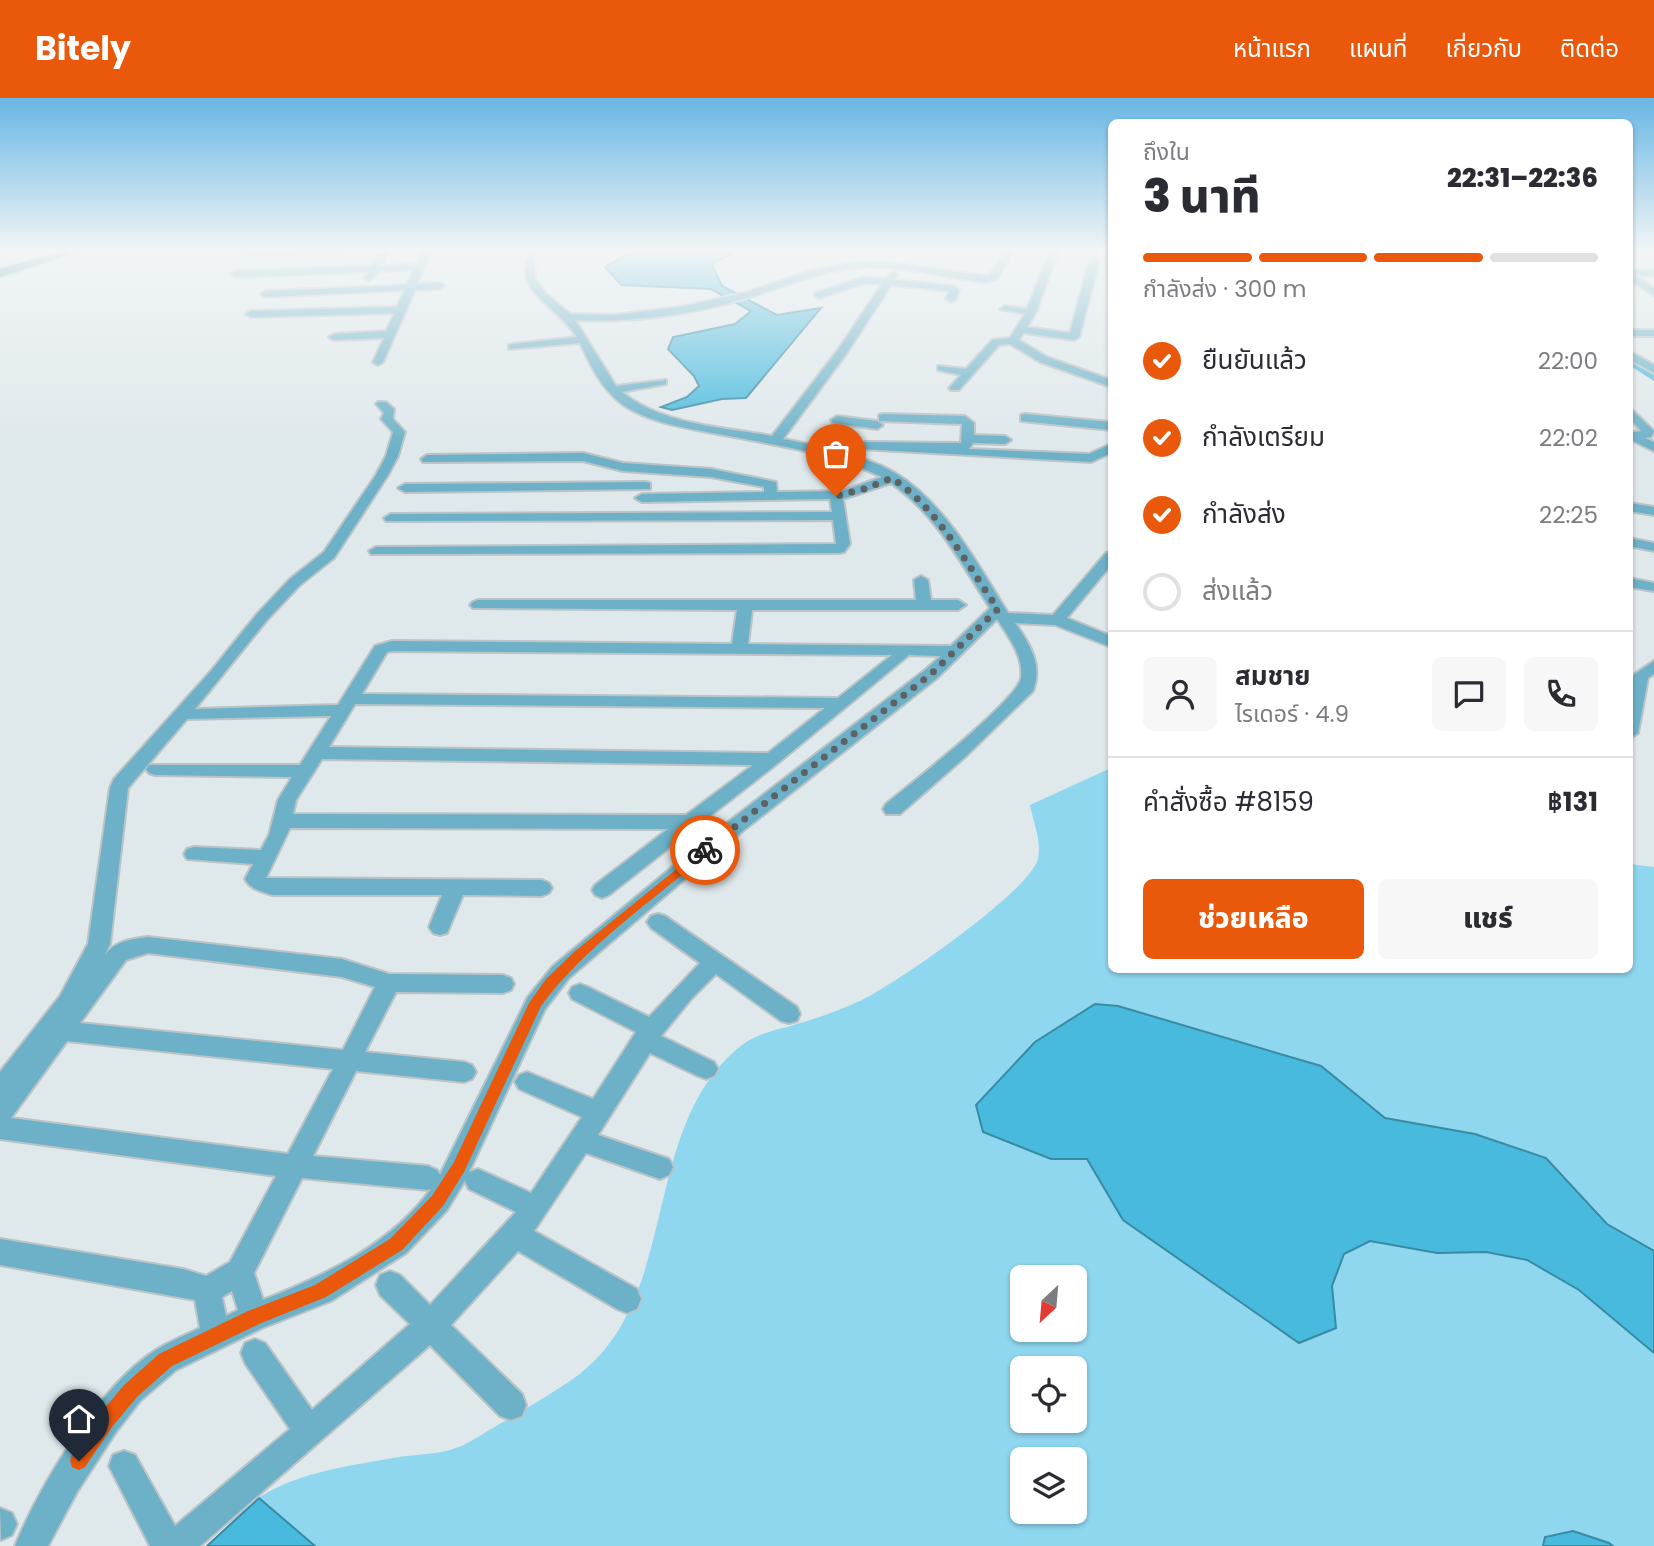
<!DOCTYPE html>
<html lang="th">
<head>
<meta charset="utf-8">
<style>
  :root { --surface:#fff; --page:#f7f7f7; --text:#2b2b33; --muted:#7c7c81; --line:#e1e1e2; --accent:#ea580c }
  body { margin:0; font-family:Poppins,"Noto Sans Thai",sans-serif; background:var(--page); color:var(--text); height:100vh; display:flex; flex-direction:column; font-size:26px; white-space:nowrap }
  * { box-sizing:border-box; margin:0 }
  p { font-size:23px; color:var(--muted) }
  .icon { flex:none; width:38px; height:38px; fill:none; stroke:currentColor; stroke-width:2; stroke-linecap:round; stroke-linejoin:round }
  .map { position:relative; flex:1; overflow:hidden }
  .details { position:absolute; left:1108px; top:21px; width:525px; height:854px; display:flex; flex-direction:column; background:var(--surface); border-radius:10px; box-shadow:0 2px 5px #0004 }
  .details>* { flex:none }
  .needle { width:46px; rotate:206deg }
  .tools { position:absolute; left:1010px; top:1167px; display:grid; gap:14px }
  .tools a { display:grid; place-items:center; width:77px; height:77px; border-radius:10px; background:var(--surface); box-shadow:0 2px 5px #0004; font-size:35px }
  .pin { position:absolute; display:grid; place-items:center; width:60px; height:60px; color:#fff; margin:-72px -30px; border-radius:50% 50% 50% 0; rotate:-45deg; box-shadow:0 0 7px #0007 }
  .pin .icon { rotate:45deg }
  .courier { position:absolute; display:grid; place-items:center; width:70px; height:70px; margin:-35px; border:5px solid #ea580c; border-radius:50%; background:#fff; color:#222; box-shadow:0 2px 9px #0007 }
  .headline em { font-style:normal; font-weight:800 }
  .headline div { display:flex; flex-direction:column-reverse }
  .headline { display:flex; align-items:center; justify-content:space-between; height:119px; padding:0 35px }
  h1 { font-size:46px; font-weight:800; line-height:52px }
  .bar { display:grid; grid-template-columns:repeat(4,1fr); gap:10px 7px; align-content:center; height:84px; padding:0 35px }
  .bar i { height:9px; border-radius:5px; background:var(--line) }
  .bar .current { background:var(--accent) }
  .bar p { grid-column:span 4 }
  .line { display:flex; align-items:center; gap:18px; padding:0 35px; border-top:2px solid var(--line) }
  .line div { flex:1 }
  .round { display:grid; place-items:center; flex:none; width:74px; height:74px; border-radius:10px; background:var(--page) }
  ol { padding:0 35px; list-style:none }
  li { display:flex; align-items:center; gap:21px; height:77px }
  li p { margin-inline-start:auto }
  li .icon { padding:7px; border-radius:50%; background:var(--accent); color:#fff; stroke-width:4 }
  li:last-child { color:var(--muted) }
  li i { width:38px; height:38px; border:4px solid var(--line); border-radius:50% }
  .cta { display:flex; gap:14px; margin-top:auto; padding:14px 35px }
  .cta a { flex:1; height:80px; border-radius:10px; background:var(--accent); color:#fff; font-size:28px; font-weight:800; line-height:80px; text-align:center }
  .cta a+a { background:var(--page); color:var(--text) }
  header { display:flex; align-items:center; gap:42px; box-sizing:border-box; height:98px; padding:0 35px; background:var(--accent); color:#fff }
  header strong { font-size:33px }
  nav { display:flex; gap:38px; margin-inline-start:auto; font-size:24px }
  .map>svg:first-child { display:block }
  .green { fill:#8fd6ef; fill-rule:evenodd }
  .water { fill:#48badd; stroke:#398aa3; stroke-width:2 }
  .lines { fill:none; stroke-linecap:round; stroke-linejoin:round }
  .canal { fill:#48badd; fill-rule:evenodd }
  .minor-casing { stroke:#bbc3c6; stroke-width:4 }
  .major-casing { stroke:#bbc3c6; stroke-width:4 }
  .minor { fill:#6cb1c8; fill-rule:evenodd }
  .major { fill:#257b94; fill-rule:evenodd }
  .route { fill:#ea580c }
  .done { stroke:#5d6264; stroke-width:7; stroke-dasharray:0 12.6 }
</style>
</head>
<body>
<header>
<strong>Bitely</strong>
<nav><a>หน้าแรก</a><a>แผนที่</a><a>เกี่ยวกับ</a><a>ติดต่อ</a></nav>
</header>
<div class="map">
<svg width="1654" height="1448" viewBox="0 0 1654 1448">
  <rect width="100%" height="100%" fill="#dfe8eb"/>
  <path class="green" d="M1111,670V872H1629V766L1654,769V1448H207C224,1432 241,1412 260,1399C299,1374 349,1368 393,1360C414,1356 440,1357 459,1349C471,1344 484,1335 496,1328C522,1313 548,1298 573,1281C683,1203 638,1036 737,951C755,935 775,933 797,926C818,920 840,912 860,903C894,887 1029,794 1038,761C1042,744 1033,723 1030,707ZM1022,1180H1074V1232H1022ZM1022,1270H1074V1323H1022ZM1022,1362H1074V1414H1022Z"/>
  <g class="water">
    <polygon points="628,151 814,151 738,152 712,166 722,188 777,217 821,210 746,300 722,301 672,312 661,309 687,299 699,288 694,278 668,251 673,239 735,226 751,213 711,191 621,187 605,169 631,154"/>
    <polygon points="1095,906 1118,908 1321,968 1385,1020 1475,1036 1546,1060 1607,1126 1654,1153 1654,1255 1579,1192 1527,1162 1486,1154 1437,1155 1370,1143 1344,1156 1332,1188 1336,1230 1299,1245 1123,1122 1087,1061 1051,1061 983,1034 976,1007 1035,944"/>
    <polygon points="259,1400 315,1448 207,1448"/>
    <polygon points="1573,1433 1609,1445 1613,1448 1543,1448 1545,1439"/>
  </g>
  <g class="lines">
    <polygon class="canal" points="1629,260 1654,276 1654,283 1629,267"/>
    <g class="minor-casing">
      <g id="minor">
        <polygon points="232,151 371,151 367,154 254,157"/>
        <polygon points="382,151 390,151 381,168 417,166 424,151 432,151 417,186 439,185 444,188 439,191 415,192 383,264 378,267 373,264 384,240 334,242 329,239 334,236 386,233 395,215 251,219 246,216 251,213 397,209 405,192 266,199 261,196 266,193 407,187 414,172 378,173 369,183 364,180 368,174 236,179 231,176 236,173 371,168"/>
        <path d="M530,151H538L534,162L535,181L545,195L570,216L613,217L681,209L744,195L810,173L854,164H888L986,178L990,177L1006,151H1014L997,181L986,184C942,180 897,165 853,170C817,174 784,189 750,199C694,216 634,225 575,222L616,288L666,282V286L622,294C662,327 723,329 772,338L838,252L882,186L865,185L819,200L814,197L816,195L864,179L886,181L893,174L898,177L894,182L954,188L959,192L956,201L951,204L946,201L949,193L891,187L846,256L783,341C820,348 862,356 895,375C946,406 978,467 1008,515L1053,517L1106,455L1111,454V467L1067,520L1111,538V549L1055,527L1015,525C1030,546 1043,567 1033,593L965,659L900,716H886L883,711L886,706C909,687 1017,603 1021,580C1024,558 1008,538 997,521L937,580L720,751L569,880L545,911L469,1074L478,1071L531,1095L582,1019L519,991L515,984L519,977L527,974L593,1001L636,934L572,901L569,895L572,889L580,886L588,889L649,919L700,865L651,830L647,824L651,818L658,816L665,818L797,909L800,916L797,923L789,925L781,923L716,876L692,900L661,938L714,964L718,971L714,978L706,981L698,978L650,955L598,1037L669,1061L673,1069L669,1077L660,1081L586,1055L534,1133L637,1191L641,1201L637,1211L627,1215L617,1211L518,1153L451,1227L522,1296L526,1307L522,1318L511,1322L500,1318L430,1247L200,1448H150L109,1368L113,1357L124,1353L135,1357L175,1428L290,1331L245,1265L241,1255L245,1245L255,1241L265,1245L312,1312L410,1226L380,1197L376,1187L380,1177L390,1173L400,1177L430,1207L516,1114L469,1091L465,1083L467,1079L447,1112L406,1155L331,1203L262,1230L176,1272L140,1303L116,1334L77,1394L48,1448H15C40,1387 100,1287 156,1252C170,1243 186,1237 200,1230L195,1202L0,1167V1141L183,1171L206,1178L230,1164L276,1078L0,1041V974L60,898L88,846L110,690L114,681L211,573L257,516L290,481L324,454L376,377L386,358L393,334L381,321L384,315L376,306L378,304H386L394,311L393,321L405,334L398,358L388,377L334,460L300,487L267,522L195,611L338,607L375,548L392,543L732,546L737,512L473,510L470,507L473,504L478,502H916L914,482L921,478L928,482L931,502H958L966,507L958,512H752L748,546L951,548L990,510C961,465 936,416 891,385L843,401L850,446L844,454L839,455L371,456L369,453L376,449L836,446L833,422L386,423L384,420L391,416L832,414L830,401L642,404L635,400L642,396L764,394V389L711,379L623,373L583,363L423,364L421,361L427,357L583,355L623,365L711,371L776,384L777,394L843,393L882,379C830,354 774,347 718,336C687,330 649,325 622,306C601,290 591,268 580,245L509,251V247L513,246L577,239C558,208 510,193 530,151ZM393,553L892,557L838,600L362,596L387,554ZM909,557L941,558L925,572L706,741L553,868L528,899L440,1077L437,1072L428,1068L313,1058L356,973L464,984L472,981L476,974L472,967L464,964L365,954L396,894L503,895L511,892L514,886L511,880L503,877L389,876L342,861L148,839C132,841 115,843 105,857L110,846L128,690L187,621L331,618L300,667H149L146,671L149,675L155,677L292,679L278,702L269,737L261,752L194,749L187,751L184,756L187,761L253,766L245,781C251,792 261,793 272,797H442L429,829L433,835L440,837L447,835L463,797L542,798L549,795L552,790L549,785L542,782L266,780L290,730L668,731L595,787L592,792L595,797L602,800L609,797L778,665ZM355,606L825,610L768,655L329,649ZM322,661L753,667L686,717L293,716L296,702ZM148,855L342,879L375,889L343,952L80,925L126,862ZM67,943L333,971L288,1056L11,1020ZM302,1080L428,1092L431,1091C392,1146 324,1178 263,1202L254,1175ZM232,1193L238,1212L226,1218L222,1199Z"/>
        <polygon points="1051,151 1059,151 1036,214 1027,229 1070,235 1089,164 1094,161 1099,164 1079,239 1074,242 1023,235 1019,242 1047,259 1111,282 1111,289 1040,264 1010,246 999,247 959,292 951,292 949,290 961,277 938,272 938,268 966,271 992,242 1010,240 1025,216 1000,211 1005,208 1027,211"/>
        <polygon points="1636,172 1654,172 1654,178 1635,177 1654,190 1654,197 1629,182 1629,175"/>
        <rect x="1629" y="232" width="25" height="6"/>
        <polygon points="1629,253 1654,267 1654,275 1629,261"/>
        <polygon points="1629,309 1654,333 1651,339 1645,340 1654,344 1654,353 1629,341 1629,335 1641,333 1629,319"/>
        <polygon points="883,316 965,318 974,325 974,337 1005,338 1011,342 1005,346 973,345 969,351 1089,356 1111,346 1111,355 1091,364 862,351 862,345 866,344 961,345 962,326 879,323 879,317"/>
        <polygon points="1025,316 1111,324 1111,332 1021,323 1021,317"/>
        <polygon points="837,318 877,323 883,327 877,331 833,325 831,322"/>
        <polygon points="645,384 650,385 650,391 405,394 398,390 405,386"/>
        <polygon points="1629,405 1654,409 1654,417 1629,413"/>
        <polygon points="1629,440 1654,445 1654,453 1629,448"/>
        <polygon points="1629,480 1654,485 1654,493 1629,489"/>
        <polygon points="1654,563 1654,576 1648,580 1638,635 1629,641 1632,578"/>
        <polygon points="0,1410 12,1415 17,1426 12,1437 1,1442"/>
      </g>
    </g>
    <g class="major-casing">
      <polygon id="major" points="69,151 86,151 0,179 0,171"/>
    </g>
    <use href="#minor" class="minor"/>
    <use href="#major" class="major"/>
  </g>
  <linearGradient id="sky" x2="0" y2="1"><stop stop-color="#68b6e4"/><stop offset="0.43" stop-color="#f1f5f6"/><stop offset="1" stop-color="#f1f5f6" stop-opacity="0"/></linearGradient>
  <rect width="1654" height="353" fill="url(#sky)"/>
  <path class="route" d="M705,748L711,752L709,755C654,801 582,851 541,908L464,1074L443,1108L402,1152L326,1199L259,1226L172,1268L137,1299L112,1329L85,1369L79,1372L72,1369L70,1363L72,1356L99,1317L124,1287L159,1256L248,1213L315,1187L390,1141L432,1098L454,1064L529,905L546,881L574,854Z"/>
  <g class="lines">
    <path class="done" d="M705,752L931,576L998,511C966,465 939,412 892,380L864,391L836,398"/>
  </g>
</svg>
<div class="tools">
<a><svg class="needle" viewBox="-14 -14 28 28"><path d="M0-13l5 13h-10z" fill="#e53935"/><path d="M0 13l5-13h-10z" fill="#7c7c81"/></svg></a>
<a><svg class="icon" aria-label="locate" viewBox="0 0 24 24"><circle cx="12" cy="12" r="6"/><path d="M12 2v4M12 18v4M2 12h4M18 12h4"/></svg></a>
<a><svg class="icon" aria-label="layers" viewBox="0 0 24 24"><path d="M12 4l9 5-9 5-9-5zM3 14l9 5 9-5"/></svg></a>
</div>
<div class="pin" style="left:836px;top:398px;background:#ea580c"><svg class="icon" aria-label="bag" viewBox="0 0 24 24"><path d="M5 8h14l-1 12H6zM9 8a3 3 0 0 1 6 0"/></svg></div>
<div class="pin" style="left:79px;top:1363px;background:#1f2937"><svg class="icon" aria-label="home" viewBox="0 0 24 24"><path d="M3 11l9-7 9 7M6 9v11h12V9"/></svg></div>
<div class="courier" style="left:705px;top:752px"><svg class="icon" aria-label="bike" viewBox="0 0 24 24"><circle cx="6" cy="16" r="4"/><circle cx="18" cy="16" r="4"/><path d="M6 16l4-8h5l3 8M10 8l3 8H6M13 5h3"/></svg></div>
<section class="details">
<div class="headline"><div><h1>3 นาที</h1><p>ถึงใน</p></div><em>22:31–22:36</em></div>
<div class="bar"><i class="current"></i><i class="current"></i><i class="current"></i><i></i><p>กำลังส่ง · 300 m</p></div>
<ol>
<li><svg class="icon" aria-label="check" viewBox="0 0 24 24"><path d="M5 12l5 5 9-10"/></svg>ยืนยันแล้ว<p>22:00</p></li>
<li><svg class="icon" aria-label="check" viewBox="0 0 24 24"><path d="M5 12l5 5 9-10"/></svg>กำลังเตรียม<p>22:02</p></li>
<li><svg class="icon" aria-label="check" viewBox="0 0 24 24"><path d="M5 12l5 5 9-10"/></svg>กำลังส่ง<p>22:25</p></li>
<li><i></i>ส่งแล้ว</li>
</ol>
<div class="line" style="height:126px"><a class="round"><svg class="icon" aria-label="person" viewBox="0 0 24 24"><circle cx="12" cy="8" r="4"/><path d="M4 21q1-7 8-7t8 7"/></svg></a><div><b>สมชาย</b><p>ไรเดอร์ · 4.9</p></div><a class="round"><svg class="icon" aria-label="chat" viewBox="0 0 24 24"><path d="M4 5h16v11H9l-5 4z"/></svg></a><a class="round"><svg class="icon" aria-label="phone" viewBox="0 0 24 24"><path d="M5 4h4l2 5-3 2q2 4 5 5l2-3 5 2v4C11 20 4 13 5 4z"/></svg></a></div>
<div class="line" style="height:91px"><div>คำสั่งซื้อ #8159</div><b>฿131</b></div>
<div class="cta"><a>ช่วยเหลือ</a><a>แชร์</a></div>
</section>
</div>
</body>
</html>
